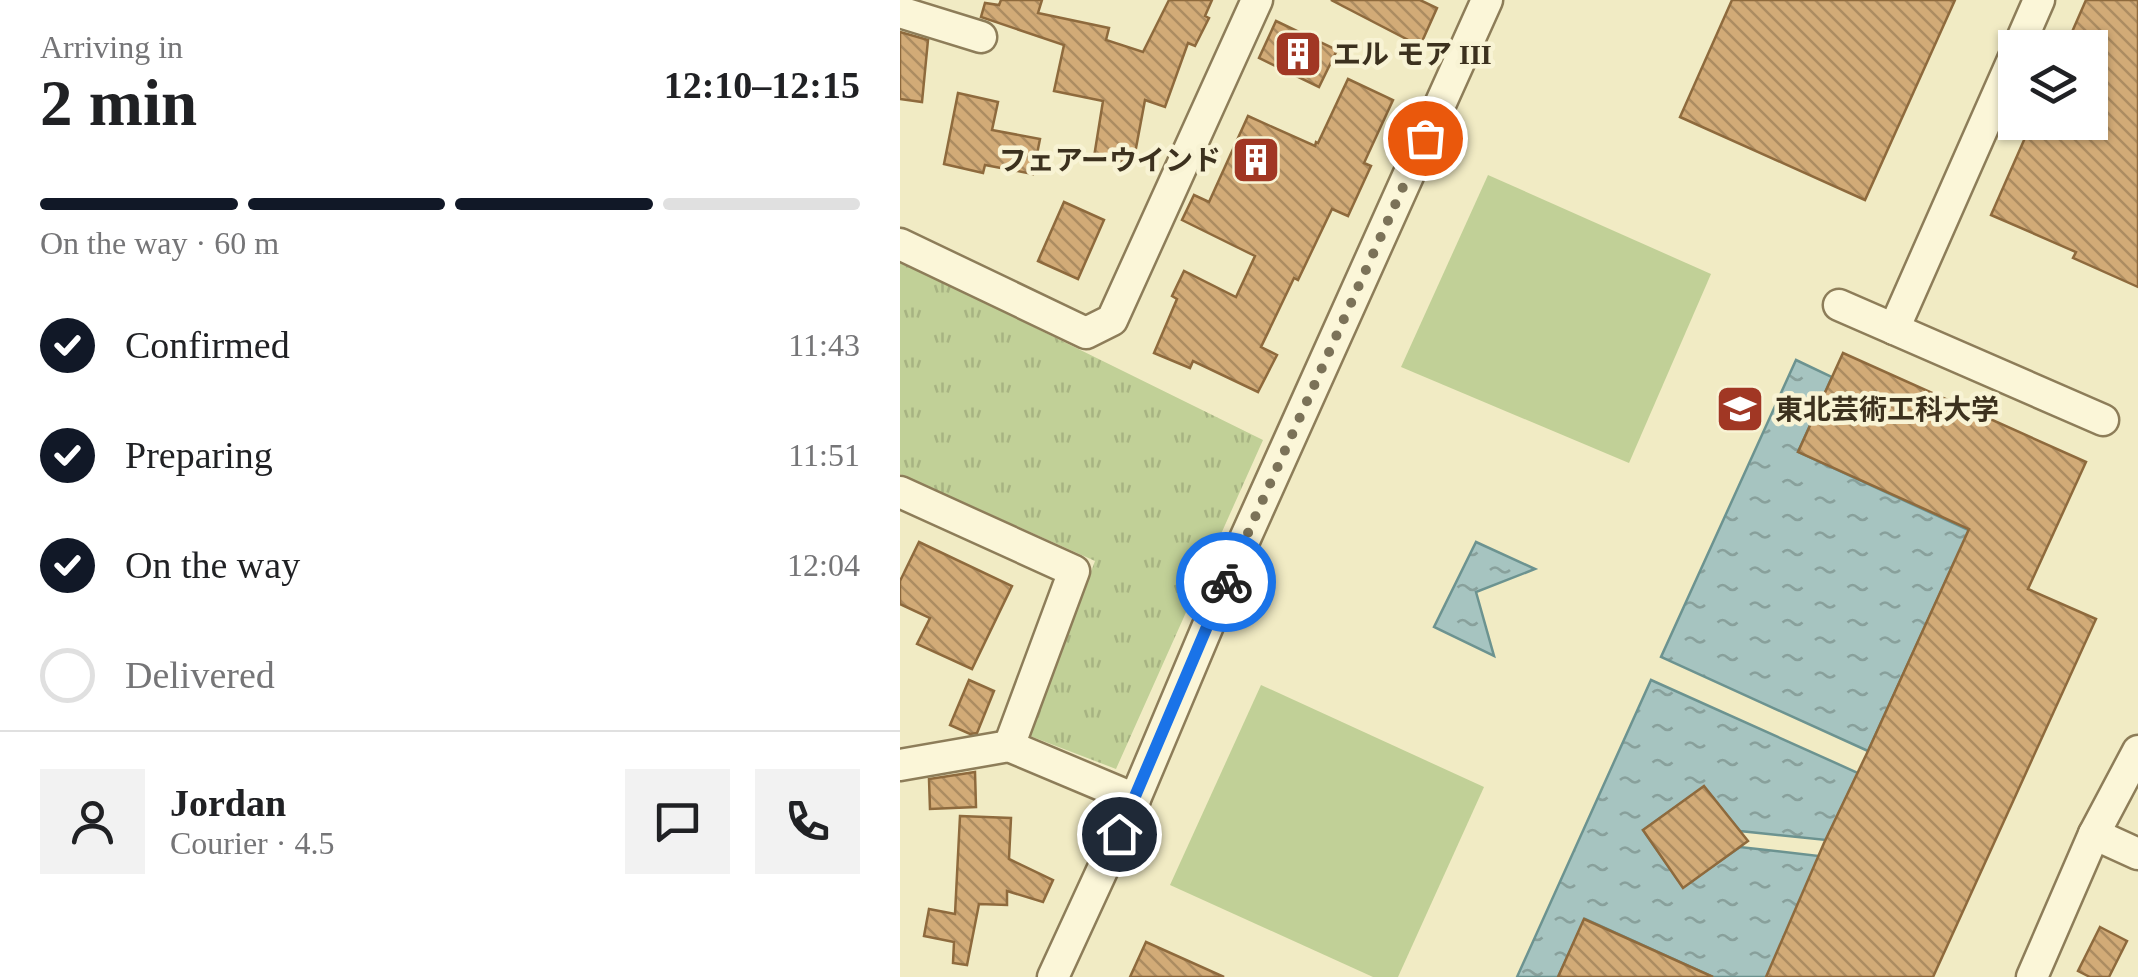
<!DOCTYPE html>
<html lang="en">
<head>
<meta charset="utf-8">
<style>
  :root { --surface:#fff; --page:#f2f2f2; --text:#202124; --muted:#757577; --line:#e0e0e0; --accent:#111827 }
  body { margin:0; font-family:"Times New Roman","Noto Sans JP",serif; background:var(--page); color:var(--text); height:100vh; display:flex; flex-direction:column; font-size:38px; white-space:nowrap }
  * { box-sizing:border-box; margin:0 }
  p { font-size:32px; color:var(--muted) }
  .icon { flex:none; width:55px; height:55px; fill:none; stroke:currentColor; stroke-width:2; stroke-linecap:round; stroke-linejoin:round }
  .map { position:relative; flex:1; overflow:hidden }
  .sheet { display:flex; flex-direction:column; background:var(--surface); width:900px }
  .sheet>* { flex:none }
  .tools { position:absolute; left:1098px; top:30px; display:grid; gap:20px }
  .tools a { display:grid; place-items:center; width:110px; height:110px; border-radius:0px; background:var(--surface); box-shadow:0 2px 8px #0004; font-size:50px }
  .pin { position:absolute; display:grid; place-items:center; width:85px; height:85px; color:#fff; margin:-42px; border:5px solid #fff; border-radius:50%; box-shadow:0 2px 10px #0007 }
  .courier { position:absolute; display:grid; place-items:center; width:100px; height:100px; margin:-50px; border:8px solid #1a73e8; border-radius:50%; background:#fff; color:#222; box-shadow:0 2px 12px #0007 }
  .overview em { font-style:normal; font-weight:800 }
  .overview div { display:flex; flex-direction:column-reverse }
  .overview { display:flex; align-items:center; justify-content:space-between; height:170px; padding:0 40px }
  h1 { font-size:65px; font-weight:800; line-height:75px }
  .bar { display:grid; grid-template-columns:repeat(4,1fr); gap:15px 10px; align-content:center; height:120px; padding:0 40px }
  .bar i { height:12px; border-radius:8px; background:var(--line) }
  .bar .active { background:var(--accent) }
  .bar p { grid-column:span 4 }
  .line { display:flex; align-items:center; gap:25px; padding:0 40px; border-top:2px solid var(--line) }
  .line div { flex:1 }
  .round { display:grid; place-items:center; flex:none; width:105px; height:105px; border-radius:0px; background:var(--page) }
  ol { padding:0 40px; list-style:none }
  li { display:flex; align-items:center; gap:30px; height:110px }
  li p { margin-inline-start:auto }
  li .icon { padding:10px; border-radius:50%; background:var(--accent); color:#fff; stroke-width:4 }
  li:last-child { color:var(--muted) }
  li i { width:55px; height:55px; border:5px solid var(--line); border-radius:50% }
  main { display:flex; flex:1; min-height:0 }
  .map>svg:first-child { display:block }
  .grass { fill:#c1d097 }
  .park { fill:url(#park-tufts) }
  .water { fill:url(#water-ripples); stroke:#6c9390; stroke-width:2.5 }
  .building { fill:url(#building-back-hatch); stroke:#8e6a3d; stroke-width:2.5 }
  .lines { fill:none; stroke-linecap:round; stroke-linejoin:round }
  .minor-casing { stroke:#8d7d59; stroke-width:35 }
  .minor { stroke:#fbf6d8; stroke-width:30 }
  .done { stroke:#7b7258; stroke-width:10; stroke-dasharray:0 18 }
  .route { stroke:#1a73e8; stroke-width:12 }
  .labels { text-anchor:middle; stroke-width:9; stroke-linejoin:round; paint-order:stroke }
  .poi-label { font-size:28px; font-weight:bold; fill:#3c311e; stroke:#f8f3d4; text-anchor:start }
</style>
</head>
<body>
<main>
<section class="sheet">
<div class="overview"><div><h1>2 min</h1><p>Arriving in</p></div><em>12:10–12:15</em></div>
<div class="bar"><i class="active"></i><i class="active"></i><i class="active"></i><i></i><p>On the way · 60 m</p></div>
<ol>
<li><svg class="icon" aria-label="check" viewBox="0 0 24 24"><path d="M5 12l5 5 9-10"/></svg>Confirmed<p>11:43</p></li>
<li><svg class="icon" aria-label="check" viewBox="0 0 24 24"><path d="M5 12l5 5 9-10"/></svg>Preparing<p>11:51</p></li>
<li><svg class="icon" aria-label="check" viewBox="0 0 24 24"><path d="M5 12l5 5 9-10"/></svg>On the way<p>12:04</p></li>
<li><i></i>Delivered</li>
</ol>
<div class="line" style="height:180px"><a class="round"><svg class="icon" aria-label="person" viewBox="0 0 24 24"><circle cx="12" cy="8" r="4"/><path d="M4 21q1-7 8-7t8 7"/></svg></a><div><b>Jordan</b><p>Courier · 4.5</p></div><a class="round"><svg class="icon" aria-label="chat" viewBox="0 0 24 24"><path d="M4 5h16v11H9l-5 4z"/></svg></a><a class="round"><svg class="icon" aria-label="phone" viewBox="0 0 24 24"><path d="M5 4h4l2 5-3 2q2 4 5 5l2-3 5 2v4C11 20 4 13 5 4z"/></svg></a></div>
</section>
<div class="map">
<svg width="1238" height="977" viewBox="0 0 1238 977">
  <defs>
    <pattern id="park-tufts" width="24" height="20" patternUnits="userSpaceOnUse" patternTransform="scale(2.5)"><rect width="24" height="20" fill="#c1d097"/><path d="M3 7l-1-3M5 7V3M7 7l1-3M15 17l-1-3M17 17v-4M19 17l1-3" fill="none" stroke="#a7b382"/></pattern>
    <pattern id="water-ripples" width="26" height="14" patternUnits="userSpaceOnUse" patternTransform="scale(2.5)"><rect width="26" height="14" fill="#a6c4c0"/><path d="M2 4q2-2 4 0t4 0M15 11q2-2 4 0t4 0" fill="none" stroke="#88a09b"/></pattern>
    <pattern id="building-back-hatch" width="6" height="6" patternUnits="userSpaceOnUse" patternTransform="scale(2.5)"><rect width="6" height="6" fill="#d2ab77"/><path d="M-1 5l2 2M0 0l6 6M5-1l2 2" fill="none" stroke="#ac8c61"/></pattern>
  </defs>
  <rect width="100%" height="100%" fill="#f1ebc4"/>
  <g class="grass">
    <polygon points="588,175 811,274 729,463 501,367"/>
    <polygon points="361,685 584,787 498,977 473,977 270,885"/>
  </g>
  <polygon class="park" points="0,261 363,440 216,769 130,736 195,561 0,474"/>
  <g class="water">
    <polygon points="896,360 932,377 898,452 1110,549 1054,563 968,751 761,657"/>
    <polygon points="576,542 635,569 576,592 594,656 534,627"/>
    <polygon points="751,680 958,773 926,840 840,831 804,787 743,830 783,887 840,847 919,856 894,977 813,977 685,919 658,977 617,977"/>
  </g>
  <g class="building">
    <polygon points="101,0 142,0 138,13 209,28 206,40 243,52 269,0 312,0 305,16 309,18 295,46 288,43 265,107 245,100 233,164 194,157 203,101 154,91 164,45 81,17 85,3 99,5"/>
    <polygon points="431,0 520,0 537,8 520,46"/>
    <polygon points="832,0 1055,0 965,200 780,117"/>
    <polygon points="1186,0 1238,0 1238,287 1173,258 1176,252 1091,215 1132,122 1190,122 1190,48 1165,48"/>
    <polygon points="376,21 437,50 419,87 359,58"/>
    <polygon points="0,32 28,40 22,102 0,99"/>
    <polygon points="448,79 493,100 464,163 471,166 448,216 432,209 398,280 394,278 361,347 377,355 358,392 293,361 290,368 254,353 277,299 272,296 284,271 336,297 355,256 282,220 294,195 309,202 348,116 415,146 416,142 418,143"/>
    <polygon points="58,93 98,102 92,130 140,139 133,174 85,165 83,173 44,164"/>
    <polygon points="164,202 204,220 178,279 138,261"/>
    <polygon points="943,353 1186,462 1128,589 1196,619 1033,977 866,977 924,843 968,751 1069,529 898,452"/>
    <polygon points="19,542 112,586 72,669 17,644 30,618 0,604 0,581"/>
    <polygon points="69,680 94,691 77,733 70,734 50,725"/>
    <polygon points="75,772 76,807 30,809 29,779"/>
    <polygon points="804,786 848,841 783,888 743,830"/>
    <polygon points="60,816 111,818 109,859 153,880 143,902 107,891 107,905 79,904 67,965 53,963 54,942 24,936 29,909 55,914"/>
    <polygon points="684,919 813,977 658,977"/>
    <polygon points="1200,927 1227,941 1209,977 1190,977 1178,971"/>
    <polygon points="246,942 324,977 230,977"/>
  </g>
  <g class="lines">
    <g class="minor-casing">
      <g id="minor">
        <polyline points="0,12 81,37"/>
        <polyline points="1118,48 1139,0"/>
        <polyline points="0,244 186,333 212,320 357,0"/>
        <polyline points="939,305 1203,420"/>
        <polyline points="994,329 1115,55"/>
        <polyline points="0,492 174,571 109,746"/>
        <polyline points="0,765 109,746 235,799"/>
        <polyline points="1194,834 1238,854"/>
        <polyline points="153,977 235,799 339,552 587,0"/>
        <polyline points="1132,977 1194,834 1238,751"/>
      </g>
    </g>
    <use href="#minor" class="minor"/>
  </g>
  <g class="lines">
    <polyline class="done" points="326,582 525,138"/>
    <polyline class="route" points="219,834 326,582"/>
  </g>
  <defs>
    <g id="building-square" transform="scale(2.5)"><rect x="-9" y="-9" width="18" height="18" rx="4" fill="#a13724" stroke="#f8f3d4"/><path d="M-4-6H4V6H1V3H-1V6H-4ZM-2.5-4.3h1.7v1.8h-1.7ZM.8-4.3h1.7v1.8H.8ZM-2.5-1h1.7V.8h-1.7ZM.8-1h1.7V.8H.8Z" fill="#fff"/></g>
    <g id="school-square" transform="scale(2.5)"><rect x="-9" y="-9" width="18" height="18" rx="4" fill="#a13724" stroke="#f8f3d4"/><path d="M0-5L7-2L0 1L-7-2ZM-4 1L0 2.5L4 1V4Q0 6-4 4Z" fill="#fff"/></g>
  </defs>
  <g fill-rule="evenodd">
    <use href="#building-square" x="398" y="54"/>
    <use href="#building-square" x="356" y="160"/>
    <use href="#school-square" x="840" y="409"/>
  </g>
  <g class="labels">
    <g class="poi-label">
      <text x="433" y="64">エル モア III</text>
      <text x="321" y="170" text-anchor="end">フェアーウインド</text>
      <text x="875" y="419">東北芸術工科大学</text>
    </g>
  </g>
</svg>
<div class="tools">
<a><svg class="icon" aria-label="layers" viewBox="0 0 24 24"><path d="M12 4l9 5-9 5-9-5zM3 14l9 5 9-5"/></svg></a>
</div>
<div class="pin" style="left:525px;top:138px;background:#ea580c"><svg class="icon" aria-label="bag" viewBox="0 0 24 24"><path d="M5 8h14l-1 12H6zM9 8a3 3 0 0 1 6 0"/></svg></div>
<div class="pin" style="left:219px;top:834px;background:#1f2937"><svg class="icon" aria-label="home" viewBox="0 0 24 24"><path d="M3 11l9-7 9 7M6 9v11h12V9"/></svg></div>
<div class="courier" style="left:326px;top:582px"><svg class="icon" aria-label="bike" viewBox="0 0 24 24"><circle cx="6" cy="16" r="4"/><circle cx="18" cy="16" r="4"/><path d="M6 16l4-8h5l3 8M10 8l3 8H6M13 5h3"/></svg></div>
</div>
</main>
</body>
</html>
